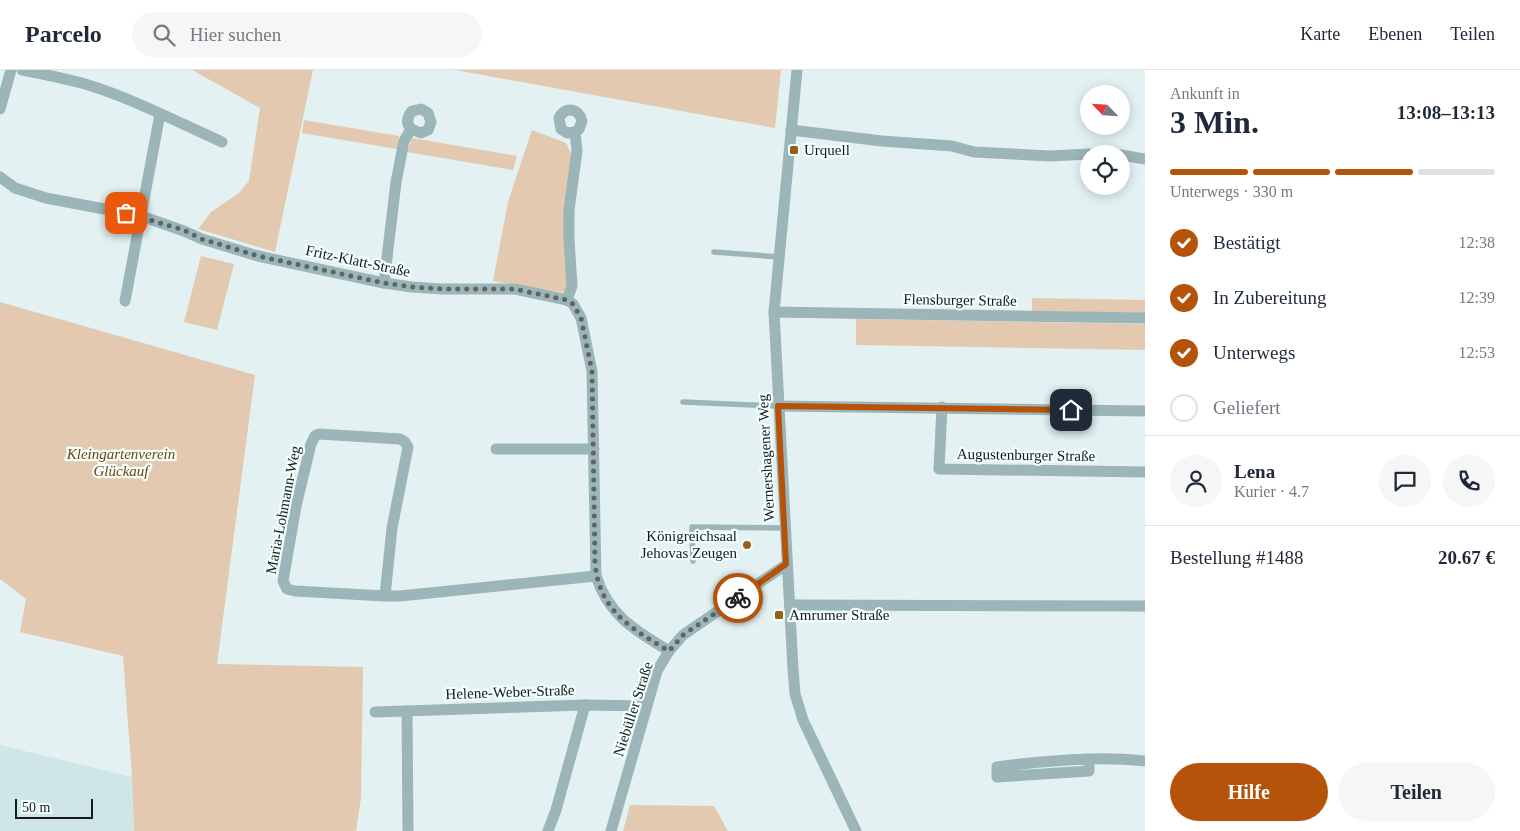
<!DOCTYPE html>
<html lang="de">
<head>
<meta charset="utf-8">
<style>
  :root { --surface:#fff; --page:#f6f6f7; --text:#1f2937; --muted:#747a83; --line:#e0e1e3; --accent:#b45309 }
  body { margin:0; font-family:"Times New Roman",serif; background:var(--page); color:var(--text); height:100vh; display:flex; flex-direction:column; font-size:19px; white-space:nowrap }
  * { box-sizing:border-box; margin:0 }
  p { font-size:16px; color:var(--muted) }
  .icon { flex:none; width:28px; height:28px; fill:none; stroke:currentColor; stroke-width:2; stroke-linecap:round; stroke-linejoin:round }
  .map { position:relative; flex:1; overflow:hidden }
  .details { display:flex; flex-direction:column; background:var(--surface); width:375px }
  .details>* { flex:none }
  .needle { width:32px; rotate:295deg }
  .controls { position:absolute; left:1080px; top:15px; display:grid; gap:10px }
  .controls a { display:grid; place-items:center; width:50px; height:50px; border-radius:50%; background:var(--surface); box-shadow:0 2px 12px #0003; font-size:25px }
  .scale { position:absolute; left:15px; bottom:12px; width:78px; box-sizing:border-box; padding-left:5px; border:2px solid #151a1b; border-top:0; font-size:14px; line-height:18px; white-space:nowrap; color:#151a1b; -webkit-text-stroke:4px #f3feff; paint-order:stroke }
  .pin { position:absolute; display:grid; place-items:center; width:42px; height:42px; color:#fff; margin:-21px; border-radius:10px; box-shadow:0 2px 8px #0006 }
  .courier { position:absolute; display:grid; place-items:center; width:50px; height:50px; margin:-25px; border:4px solid #b45309; border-radius:50%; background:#fff; color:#222; box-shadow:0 1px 6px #0007 }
  .overview em { font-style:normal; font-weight:700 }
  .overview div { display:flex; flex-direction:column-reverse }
  .overview { display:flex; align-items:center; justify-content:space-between; height:85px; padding:0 25px }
  h1 { font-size:32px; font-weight:700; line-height:38px }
  .bar { display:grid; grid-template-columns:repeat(4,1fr); gap:8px 5px; align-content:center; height:60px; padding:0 25px }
  .bar i { height:6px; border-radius:4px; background:var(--line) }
  .bar .active { background:var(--accent) }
  .bar p { grid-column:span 4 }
  .line { display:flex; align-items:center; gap:12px; padding:0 25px; border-top:1px solid var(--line) }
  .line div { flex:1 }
  .round { display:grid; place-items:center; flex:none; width:52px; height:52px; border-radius:26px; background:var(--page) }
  ol { padding:0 25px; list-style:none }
  li { display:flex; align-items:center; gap:15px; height:55px }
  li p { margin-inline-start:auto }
  li .icon { padding:5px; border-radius:50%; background:var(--accent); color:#fff; stroke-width:4 }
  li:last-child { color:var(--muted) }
  li i { width:28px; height:28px; border:2px solid var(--line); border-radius:50% }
  .button { display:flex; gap:10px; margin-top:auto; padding:10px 25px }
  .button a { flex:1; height:58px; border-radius:30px; background:var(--accent); color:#fff; font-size:20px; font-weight:700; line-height:58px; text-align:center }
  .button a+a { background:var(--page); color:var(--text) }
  header { display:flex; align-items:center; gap:30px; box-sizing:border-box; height:70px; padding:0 25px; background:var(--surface); border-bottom:1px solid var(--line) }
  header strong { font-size:24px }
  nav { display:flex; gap:28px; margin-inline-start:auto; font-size:18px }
  .search { width:350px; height:45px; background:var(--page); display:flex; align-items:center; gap:12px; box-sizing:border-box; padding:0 18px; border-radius:28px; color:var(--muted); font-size:19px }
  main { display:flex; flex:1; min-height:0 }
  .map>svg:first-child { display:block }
  .built { fill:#cfe6e8 }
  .green { fill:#e3c9af }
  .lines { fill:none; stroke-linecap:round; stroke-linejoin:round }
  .lane { stroke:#9bb5b8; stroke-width:5.5 }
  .street { stroke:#9bb5b8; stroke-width:11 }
  .done { stroke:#5d6566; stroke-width:5; stroke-dasharray:0 9 }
  .route { stroke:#b45309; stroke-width:6 }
  .poi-dot { fill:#976019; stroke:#f3feff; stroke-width:2 }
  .labels { text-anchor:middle; stroke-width:4.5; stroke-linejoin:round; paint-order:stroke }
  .poi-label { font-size:15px; fill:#151a1b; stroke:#f3feff; text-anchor:start }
  .street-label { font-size:15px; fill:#151a1b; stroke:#f3feff }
  .park-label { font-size:15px; font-style:italic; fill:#724402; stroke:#f3feff }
</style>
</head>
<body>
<header>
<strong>Parcelo</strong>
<div class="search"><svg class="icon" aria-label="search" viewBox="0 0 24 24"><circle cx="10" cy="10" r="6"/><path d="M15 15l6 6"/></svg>Hier suchen</div>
<nav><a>Karte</a><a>Ebenen</a><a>Teilen</a></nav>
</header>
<main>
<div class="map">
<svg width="1145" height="761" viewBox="0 0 1145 761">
  <rect width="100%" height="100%" fill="#e3f1f2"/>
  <polygon class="built" points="0,675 132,707 134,761 0,761"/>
  <g class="green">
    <polygon points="192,0 313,0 275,182 198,159 211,142 239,123 249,111 260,38"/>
    <polygon points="455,0 781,0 775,58"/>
    <polygon points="304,50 399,66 397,79 302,63"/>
    <polygon points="532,60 566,73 572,85 568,220 565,223 493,211 508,132"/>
    <polygon points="412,68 517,86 513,100 407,82"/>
    <polygon points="201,186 234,194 217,260 184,252"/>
    <polygon points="1032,228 1145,230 1145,243 1032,241"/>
    <polygon points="0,232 255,305 217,594 363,597 361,728 356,761 134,761 132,707 123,586 20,562 26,529 0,509"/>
    <polygon points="856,249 1145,254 1145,280 856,275"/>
    <polygon points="630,735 714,736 728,761 623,761"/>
  </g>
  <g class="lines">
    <g class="lane">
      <polyline points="714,182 779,187"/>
      <polyline points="683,332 778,336"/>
      <polyline points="693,491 692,457 785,458"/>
    </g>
    <g class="street">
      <path d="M22,0C43,4 64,8 85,14C132,28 177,52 222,72"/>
      <polyline points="797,0 774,242 793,599 795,624 803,650 856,761"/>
      <polyline points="0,39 11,0"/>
      <polyline points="791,60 882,71 952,76 974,82 1050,86 1089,84"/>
      <polyline points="1121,85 1145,89"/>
      <path d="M0,107L15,118L46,128L141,146L184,161L202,169L258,186L384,213L412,217L442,219H515L567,230L573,234L581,248L592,301L596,506C609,546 635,560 669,581"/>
      <path d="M384,213L396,112L404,71L411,59L421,63L428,60L431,52L428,43L421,39L412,41C407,47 406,53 411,59"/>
      <path d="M567,230L572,216L569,169V140L577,81L575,62L579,59L582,51C579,38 565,36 559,48L561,59L567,63L575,62"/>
      <polyline points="125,231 160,44"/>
      <polyline points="774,242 1145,248"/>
      <polyline points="778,336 1145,341"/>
      <polyline points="942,337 939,399 1145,402"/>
      <polyline points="496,379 594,379"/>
      <polyline points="385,526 392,458 408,377 405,372 400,369 319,364 315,366 311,374 296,436 283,511 287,519 295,521 385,526 400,526 596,506"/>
      <polyline points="790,535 1145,536"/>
      <polyline points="407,641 408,761"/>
      <polyline points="375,642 585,635 647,636"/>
      <path d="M1089,689V701L997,707V697C1027,693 1058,690 1089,689C1108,688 1126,689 1145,691"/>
      <polyline points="548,761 556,740 585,635"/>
      <polyline points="611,761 657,601 669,581 683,565 787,494"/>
    </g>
  </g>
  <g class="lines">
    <path class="done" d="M126,143L184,160L202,169L258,186L384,213L412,217L442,219H514L567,230L573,234L581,248L592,301L595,493C599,541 632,559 669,581L683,565L738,528"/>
    <polyline class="route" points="738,528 786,494 778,336 1071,340"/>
  </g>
  <g class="poi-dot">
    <rect x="789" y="75" width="10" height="10" rx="2.5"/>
    <circle cx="747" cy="475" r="5"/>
    <rect x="774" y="540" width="10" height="10" rx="2.5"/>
  </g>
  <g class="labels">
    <g class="poi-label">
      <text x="804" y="85">Urquell</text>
      <text x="737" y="471" text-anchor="end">Königreichsaal<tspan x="737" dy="17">Jehovas Zeugen</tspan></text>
      <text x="789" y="550">Amrumer Straße</text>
    </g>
    <g class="street-label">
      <text transform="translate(358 191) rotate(12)" y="5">Fritz-Klatt-Straße</text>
      <text transform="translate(960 230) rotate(1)" y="5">Flensburger Straße</text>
      <text transform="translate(1026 385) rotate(1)" y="5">Augustenburger Straße</text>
      <text transform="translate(766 388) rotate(-93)" y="5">Wernershagener Weg</text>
      <text transform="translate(283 440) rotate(-79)" y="5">Maria-Lohmann-Weg</text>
      <text transform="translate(510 622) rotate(-2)" y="5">Helene-Weber-Straße</text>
      <text transform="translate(633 639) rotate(-72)" y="5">Niebüller Straße</text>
    </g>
    <g class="park-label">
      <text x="121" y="389">Kleingartenverein<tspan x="121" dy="17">Glückauf</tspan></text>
    </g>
  </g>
</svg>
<div class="controls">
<a><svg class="needle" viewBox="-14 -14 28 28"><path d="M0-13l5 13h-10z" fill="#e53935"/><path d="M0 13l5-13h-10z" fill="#747a83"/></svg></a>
<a><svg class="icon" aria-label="locate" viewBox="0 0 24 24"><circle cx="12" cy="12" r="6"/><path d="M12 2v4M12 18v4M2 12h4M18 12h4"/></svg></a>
</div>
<div class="scale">50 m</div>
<div class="pin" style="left:126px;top:143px;background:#ea580c"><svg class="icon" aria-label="bag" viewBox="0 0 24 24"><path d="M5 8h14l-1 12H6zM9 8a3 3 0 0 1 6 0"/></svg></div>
<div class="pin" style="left:1071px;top:340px;background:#1f2937"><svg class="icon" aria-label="home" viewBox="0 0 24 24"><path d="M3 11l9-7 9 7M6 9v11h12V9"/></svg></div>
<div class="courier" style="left:738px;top:528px"><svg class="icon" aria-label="bike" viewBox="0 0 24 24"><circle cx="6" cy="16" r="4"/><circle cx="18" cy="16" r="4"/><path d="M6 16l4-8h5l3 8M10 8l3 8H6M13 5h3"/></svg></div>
</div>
<section class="details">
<div class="overview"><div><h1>3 Min.</h1><p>Ankunft in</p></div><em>13:08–13:13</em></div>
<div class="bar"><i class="active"></i><i class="active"></i><i class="active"></i><i></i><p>Unterwegs · 330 m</p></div>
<ol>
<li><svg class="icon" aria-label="check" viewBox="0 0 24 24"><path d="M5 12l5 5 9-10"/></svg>Bestätigt<p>12:38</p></li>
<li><svg class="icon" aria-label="check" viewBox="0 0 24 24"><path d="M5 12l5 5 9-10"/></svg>In Zubereitung<p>12:39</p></li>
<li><svg class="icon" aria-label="check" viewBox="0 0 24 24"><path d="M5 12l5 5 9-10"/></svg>Unterwegs<p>12:53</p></li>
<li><i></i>Geliefert</li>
</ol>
<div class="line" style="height:90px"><a class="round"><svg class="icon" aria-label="person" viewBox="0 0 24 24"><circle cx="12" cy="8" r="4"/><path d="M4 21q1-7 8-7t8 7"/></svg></a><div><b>Lena</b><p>Kurier · 4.7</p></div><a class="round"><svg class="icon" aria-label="chat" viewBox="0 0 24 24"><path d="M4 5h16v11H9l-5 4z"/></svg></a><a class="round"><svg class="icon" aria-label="phone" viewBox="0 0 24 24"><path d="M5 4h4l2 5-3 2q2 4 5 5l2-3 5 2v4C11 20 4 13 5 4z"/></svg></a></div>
<div class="line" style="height:65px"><div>Bestellung #1488</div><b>20.67 €</b></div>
<div class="button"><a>Hilfe</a><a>Teilen</a></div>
</section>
</main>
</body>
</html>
